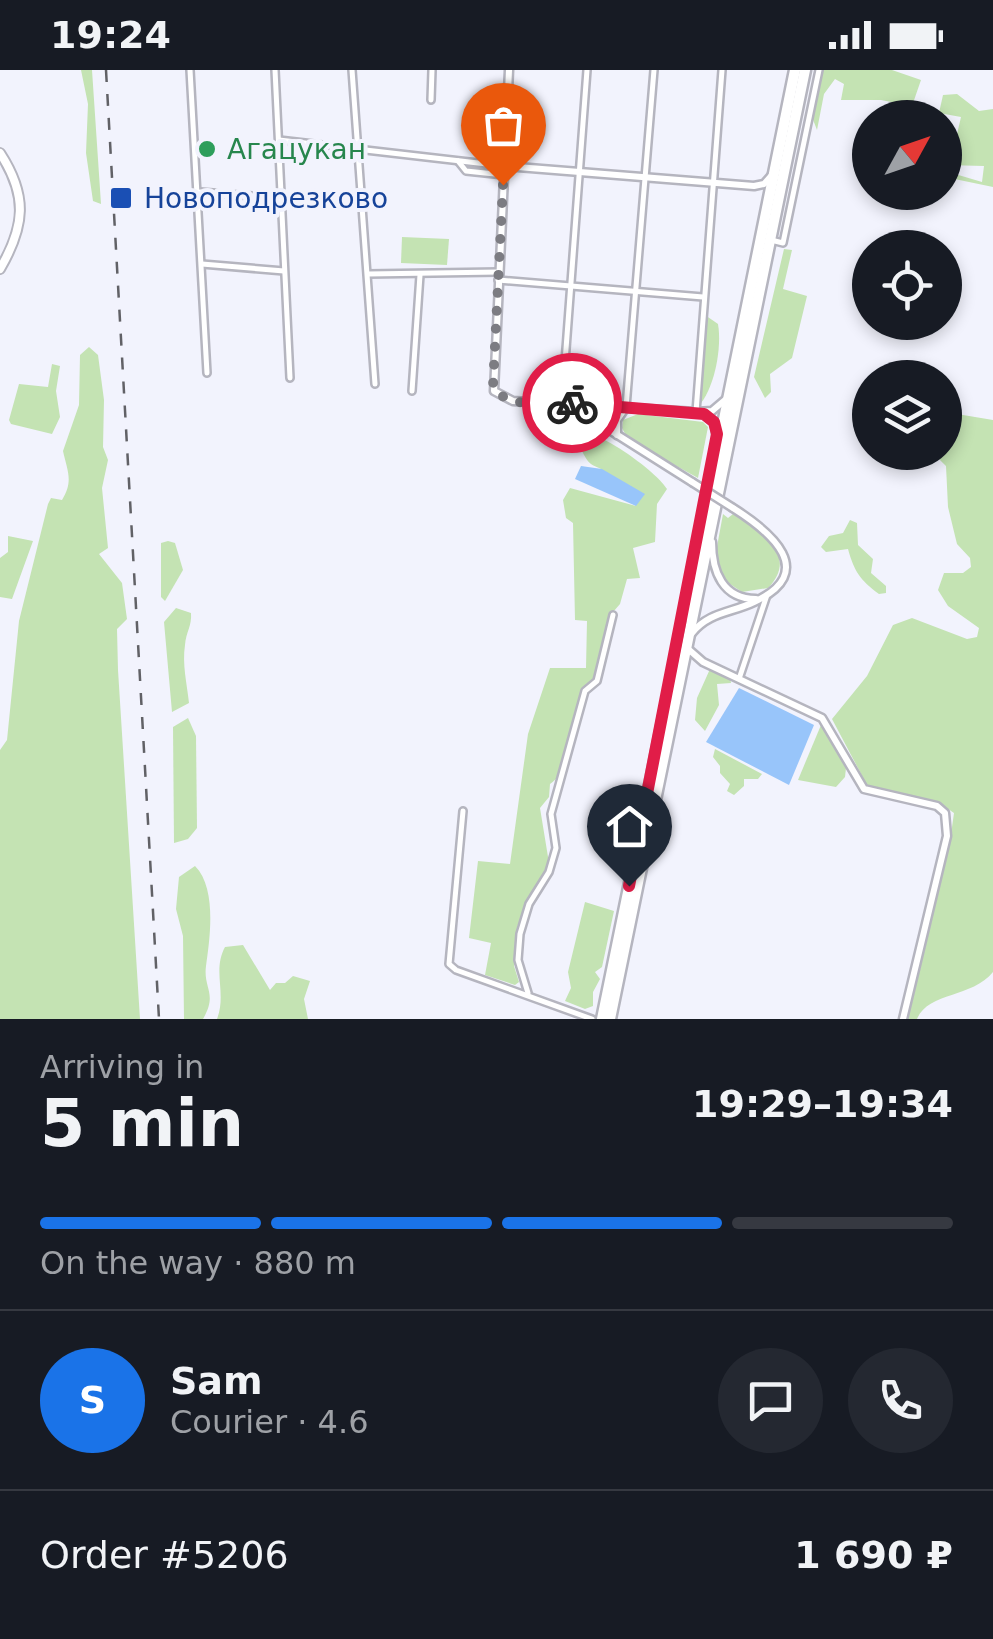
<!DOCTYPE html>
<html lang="en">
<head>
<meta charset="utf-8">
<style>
  :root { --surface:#171b24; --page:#242831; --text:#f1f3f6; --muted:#9ea1a6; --line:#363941; --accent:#1a73e8 }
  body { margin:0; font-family:"DejaVu Sans",sans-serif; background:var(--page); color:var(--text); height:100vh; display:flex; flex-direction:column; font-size:38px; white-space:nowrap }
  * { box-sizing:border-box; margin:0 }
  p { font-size:32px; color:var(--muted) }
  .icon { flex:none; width:55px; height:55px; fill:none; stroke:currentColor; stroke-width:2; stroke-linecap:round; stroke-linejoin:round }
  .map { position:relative; height:949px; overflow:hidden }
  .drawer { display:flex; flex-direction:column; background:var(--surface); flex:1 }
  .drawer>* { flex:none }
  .needle { width:65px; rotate:50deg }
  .controls { position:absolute; left:852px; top:30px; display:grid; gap:20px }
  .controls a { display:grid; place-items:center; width:110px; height:110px; border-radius:50%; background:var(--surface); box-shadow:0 5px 15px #0003; font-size:50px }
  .pin { position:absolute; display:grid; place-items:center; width:85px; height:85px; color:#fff; margin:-102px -42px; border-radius:50% 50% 50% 0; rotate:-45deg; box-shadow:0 0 10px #0007 }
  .pin .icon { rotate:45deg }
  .courier { position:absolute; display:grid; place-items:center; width:100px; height:100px; margin:-50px; border:8px solid #e11d48; border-radius:50%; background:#fff; color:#222; box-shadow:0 2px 12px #0007 }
  .head em { font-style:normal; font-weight:600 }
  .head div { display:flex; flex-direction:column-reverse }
  .head { display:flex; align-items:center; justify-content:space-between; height:170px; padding:0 40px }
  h1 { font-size:65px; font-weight:600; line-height:75px }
  .bar { display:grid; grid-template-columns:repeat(4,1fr); gap:15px 10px; align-content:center; height:120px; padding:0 40px }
  .bar i { height:12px; border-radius:8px; background:var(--line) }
  .bar .selected { background:var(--accent) }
  .bar p { grid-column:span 4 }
  .line { display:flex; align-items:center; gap:25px; padding:0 40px; border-top:2px solid var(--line) }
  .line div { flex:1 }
  .round { display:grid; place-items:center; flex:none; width:105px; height:105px; border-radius:52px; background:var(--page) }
  .status { display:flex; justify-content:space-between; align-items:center; height:70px; padding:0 50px; background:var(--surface); direction:ltr }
  .status svg { height:28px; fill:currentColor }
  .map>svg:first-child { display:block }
  .green { fill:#c4e3b3 }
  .water { fill:#98c5fa }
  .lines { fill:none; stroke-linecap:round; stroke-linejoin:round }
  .minor-casing { stroke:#b5b5bf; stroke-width:10 }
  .tertiary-casing { stroke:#b5b5bf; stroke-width:11 }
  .secondary-casing { stroke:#b5b5bf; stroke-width:12 }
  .trunk-casing { stroke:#b5b5bf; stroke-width:15 }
  .minor { stroke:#fff; stroke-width:5 }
  .tertiary { stroke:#fff; stroke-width:6 }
  .secondary { stroke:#fff; stroke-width:8 }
  .trunk { stroke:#fff; stroke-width:10 }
  .rail { stroke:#616166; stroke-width:2.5; stroke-dasharray:12 12; stroke-linecap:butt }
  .tertiary-bridge-casing { stroke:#b5b5bf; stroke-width:11; stroke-linecap:butt }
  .tertiary-bridge { stroke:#fff; stroke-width:6 }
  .done { stroke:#7c7c82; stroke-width:10; stroke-dasharray:0 18 }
  .route { stroke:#e11d48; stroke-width:12 }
  .leisure-dot { fill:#2e9e5b; stroke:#f2f3fd; stroke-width:4 }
  .transit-dot { fill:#1a4fb4; stroke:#f2f3fd; stroke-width:4 }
  .labels { text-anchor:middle; stroke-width:8; stroke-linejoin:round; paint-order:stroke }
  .leisure-label { font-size:28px; fill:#27864d; stroke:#f2f3fd; text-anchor:start }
  .transit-label { font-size:28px; fill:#164399; stroke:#f2f3fd; text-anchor:start }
</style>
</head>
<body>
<div class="status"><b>19:24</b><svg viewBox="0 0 49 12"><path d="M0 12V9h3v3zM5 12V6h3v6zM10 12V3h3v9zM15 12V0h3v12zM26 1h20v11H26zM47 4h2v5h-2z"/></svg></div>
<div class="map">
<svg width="993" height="949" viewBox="0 0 993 949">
  <rect width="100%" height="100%" fill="#f2f3fd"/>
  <g class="green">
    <polygon points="81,0 92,0 101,134 93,131 86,83 88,34"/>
    <polygon points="822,0 892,0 921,10 912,36 881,30 841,30 844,14 835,9 824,24 817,60 812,47"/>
    <polygon points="957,24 979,41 993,39 993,117 945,107 945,101 982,112 984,96 945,95 945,90 951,90 961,47 939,43 943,25"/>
    <polygon points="402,167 449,169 447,195 401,193"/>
    <polygon points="784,179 792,180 783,219 807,226 792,288 770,304 771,322 765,328 754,307"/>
    <path d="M705,245L718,254C722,277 715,315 701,333L697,330Z"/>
    <path d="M89,277L98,285L104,330L103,377L108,390L102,418L108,478L99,484L122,513L127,549L117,559L118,600L140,949H0V680L7,670L19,551L48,434L51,428L62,430C74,411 67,400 63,381L79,335L80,285Z"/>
    <polygon points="52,294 60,296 56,321 60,347 52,364 11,354 9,350 19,314 48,317"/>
    <path d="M945,342L993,350V902C972,928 928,922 917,949H908L949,778L954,743L938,732L868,717L832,649L867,606L893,555L912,548L967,569L977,567L979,558L948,536L938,520L944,503H963L971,497L970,488L957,474L948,437L946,396L939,389V383L945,382Z"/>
    <polygon points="638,344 703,352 708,357 698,408 628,369 622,358 623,350"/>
    <path d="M590,365C607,366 659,404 667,419L657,434L655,472L633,478L640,508L627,509L620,534L607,549C608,564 604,597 594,609C585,620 589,607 583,620C570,646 576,696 550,714L549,727L540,738L549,793L517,857L514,896L519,912L515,915L485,905L491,873L469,868L478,791L510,794L528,664L550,598H586L587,551L575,550L573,453L566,448L563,430L570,418L636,436C627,426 619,412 608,404C594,392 590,401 580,376Z"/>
    <path d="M723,444L728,448L733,444C760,460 800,485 768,518L742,522L724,510L716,482Z"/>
    <path d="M850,450L857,453L858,475L873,489L871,503L886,516V523L879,524C860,510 854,501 848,479L826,482L821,477L829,466L843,463Z"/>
    <polygon points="8,466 33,471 12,529 0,527 0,488 8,482"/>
    <polygon points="168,471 175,473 183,500 165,531 161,527 161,473"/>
    <path d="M176,538L191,543C192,556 186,562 185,575C182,594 187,614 189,633L172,642L164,552Z"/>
    <polygon points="710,599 730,606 731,613 717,614 719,635 705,661 695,650 697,628"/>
    <polygon points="188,648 196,666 197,758 188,769 174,773 173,657"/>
    <polygon points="821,655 846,698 845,707 836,717 798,710"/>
    <polygon points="715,679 762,704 758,709 744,709 744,716 734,725 727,721 730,714 720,703 720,696 713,687"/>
    <path d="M195,796C217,818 210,868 206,896C203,919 218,923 203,949H184L183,866L176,839L179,807Z"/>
    <polygon points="585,832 614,841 602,897 595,902 600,909 593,922 593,936 585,939 565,931 571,918 568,902"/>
    <path d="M243,875L270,920L276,913H285L293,906L310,911L304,929L308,949H217C227,923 212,901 225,877Z"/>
  </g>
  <g class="water">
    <polygon points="581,396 602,399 645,424 636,436 575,409"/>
    <polygon points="739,618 814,655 789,715 706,672"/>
  </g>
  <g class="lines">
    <g class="minor-casing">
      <g id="minor">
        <polyline points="190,0 207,303"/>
        <polyline points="275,0 290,308"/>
        <polyline points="352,0 375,314"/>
        <polyline points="431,30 432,0"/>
        <polyline points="279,70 504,96"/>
        <polyline points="458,91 466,101 504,105"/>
        <polyline points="200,122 281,128"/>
        <polyline points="771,170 783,173 819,0"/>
        <polyline points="202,194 284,201"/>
        <polyline points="368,204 499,202"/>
        <polyline points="498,210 703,227"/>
        <polyline points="412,321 420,205"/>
        <polyline points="562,332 587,0"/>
        <polyline points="626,337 654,0"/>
        <polyline points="696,342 722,0"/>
        <polyline points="740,606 767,525"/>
        <polyline points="463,741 449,894 456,900 592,949"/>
        <polyline points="528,923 518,890 520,864 529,834 549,802 556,778 551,744 585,621 597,611 613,545"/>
      </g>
    </g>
    <g class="tertiary-casing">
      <g id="tertiary">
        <polyline points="509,0 494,321 513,331 696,342 712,341 725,330"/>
        <polyline points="504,96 754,116 764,114 772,105"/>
        <polyline points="567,333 692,412"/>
        <polyline points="702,343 714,352 717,368"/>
        <polyline points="617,365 617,350 626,337"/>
        <path d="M712,472C712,502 723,529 756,529"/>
        <path d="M692,563C709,542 731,543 754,532C819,502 771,462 733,438"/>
        <polyline points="687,578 703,592 822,648 864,719 937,736 945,743 947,766 903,949"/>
      </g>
    </g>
    <g class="secondary-casing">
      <path id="secondary" d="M0,83C28,126 25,156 0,199"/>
    </g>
    <g class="trunk-casing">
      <g id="trunk">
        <polyline points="684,546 795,0"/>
        <polyline points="602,949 666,637"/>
        <polyline points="610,949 805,0"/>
      </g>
    </g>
    <use href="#minor" class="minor"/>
    <use href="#tertiary" class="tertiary"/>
    <use href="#secondary" class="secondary"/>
    <use href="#trunk" class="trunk"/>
    <polyline class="rail" points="106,0 159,949"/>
    <g class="tertiary-bridge-casing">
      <polyline id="tertiary-bridge" points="692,412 733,438"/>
    </g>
    <use href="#tertiary-bridge" class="tertiary-bridge"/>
  </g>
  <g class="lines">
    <path class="done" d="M503,115L493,316C505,340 549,332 572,333"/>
    <polyline class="route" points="572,333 704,344 714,352 717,364 629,816"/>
  </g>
  <circle class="leisure-dot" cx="207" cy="79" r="10"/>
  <rect class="transit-dot" x="109" y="116" width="24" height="24" rx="5"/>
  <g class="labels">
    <g class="leisure-label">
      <text x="227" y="89">Агацукан</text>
    </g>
    <g class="transit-label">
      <text x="144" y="138">Новоподрезково</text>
    </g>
  </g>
</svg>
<div class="controls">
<a><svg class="needle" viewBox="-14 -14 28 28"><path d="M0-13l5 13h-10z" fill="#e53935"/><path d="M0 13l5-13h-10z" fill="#9ea1a6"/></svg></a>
<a><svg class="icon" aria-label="locate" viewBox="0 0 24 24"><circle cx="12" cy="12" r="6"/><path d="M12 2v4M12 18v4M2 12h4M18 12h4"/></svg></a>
<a><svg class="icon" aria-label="layers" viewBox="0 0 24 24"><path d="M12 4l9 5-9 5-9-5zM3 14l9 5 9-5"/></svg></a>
</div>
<div class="pin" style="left:503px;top:115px;background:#ea580c"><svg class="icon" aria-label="bag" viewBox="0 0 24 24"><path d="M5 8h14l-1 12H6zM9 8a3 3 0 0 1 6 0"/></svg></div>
<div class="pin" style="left:629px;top:816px;background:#1f2937"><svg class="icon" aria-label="home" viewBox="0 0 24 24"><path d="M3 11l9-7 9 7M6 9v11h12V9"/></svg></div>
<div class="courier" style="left:572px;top:333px"><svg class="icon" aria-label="bike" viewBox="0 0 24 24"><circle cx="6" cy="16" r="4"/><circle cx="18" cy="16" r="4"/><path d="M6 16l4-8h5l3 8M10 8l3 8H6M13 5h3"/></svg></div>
</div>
<section class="drawer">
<div class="head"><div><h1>5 min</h1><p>Arriving in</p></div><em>19:29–19:34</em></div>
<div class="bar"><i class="selected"></i><i class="selected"></i><i class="selected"></i><i></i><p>On the way · 880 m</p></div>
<div class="line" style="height:180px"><b class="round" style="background:var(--accent);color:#fff">S</b><div><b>Sam</b><p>Courier · 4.6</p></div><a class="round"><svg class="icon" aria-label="chat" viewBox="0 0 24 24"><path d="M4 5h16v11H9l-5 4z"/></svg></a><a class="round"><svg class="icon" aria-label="phone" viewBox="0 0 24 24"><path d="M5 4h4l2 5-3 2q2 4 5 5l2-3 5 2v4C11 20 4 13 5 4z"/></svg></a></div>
<div class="line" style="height:130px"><div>Order #5206</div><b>1 690 ₽</b></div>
</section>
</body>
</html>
